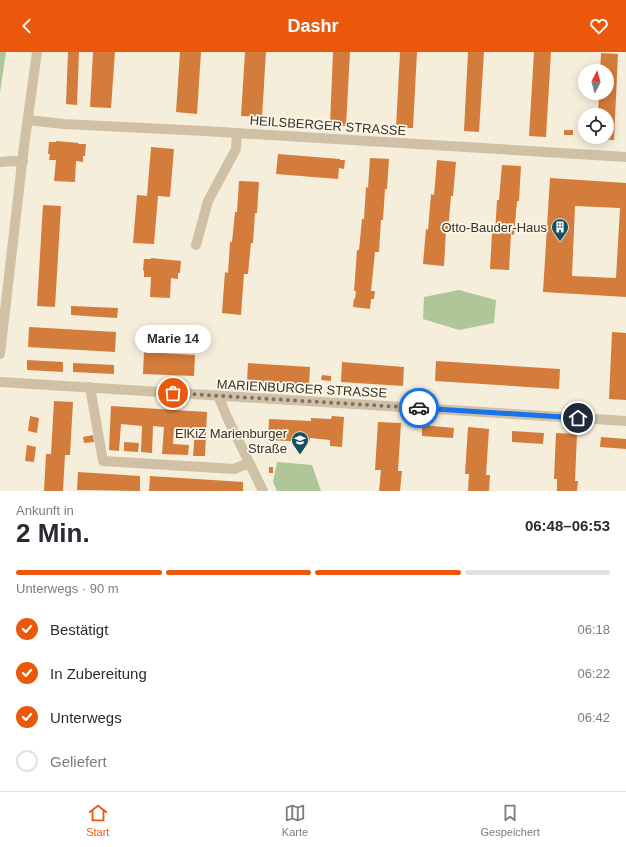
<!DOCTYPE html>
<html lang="de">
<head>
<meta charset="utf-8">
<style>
  :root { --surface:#fff; --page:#f2f2f3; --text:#2b2b33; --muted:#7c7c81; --line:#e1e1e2; --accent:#ea580c }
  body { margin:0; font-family:Arial,sans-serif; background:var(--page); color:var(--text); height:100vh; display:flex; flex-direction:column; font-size:15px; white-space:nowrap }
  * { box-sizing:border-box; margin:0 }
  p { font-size:13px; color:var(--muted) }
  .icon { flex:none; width:22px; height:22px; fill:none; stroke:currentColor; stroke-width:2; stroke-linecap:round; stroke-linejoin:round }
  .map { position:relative; height:439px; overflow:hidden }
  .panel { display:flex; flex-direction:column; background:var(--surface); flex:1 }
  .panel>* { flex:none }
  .needle { width:26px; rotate:6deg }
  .tools { position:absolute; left:578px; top:12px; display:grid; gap:8px }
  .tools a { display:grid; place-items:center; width:36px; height:36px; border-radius:50%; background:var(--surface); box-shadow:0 2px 10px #0003; font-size:20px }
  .pin { position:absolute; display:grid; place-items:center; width:34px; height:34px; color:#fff; margin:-17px; border:2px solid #fff; border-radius:50%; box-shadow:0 1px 4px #0007 }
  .courier { position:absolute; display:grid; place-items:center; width:40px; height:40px; margin:-20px; border:3px solid #1a73e8; border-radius:50%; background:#fff; color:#222; box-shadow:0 1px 5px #0007 }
  .bubble { position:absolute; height:28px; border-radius:14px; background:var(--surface); box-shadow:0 2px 10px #0003; font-size:13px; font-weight:800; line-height:28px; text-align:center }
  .head em { font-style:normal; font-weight:800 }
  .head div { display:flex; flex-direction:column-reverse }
  .head { display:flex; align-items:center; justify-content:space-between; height:68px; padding:0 16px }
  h1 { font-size:26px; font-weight:800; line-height:30px }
  .bar { display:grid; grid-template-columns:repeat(4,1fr); gap:6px 4px; align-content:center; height:48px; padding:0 16px }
  .bar i { height:5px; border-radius:3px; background:var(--line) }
  .bar .active { background:var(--accent) }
  .bar p { grid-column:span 4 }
  ol { padding:0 16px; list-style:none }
  li { display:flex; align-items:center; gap:12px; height:44px }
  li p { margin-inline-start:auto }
  li .icon { padding:4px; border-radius:50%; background:var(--accent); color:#fff; stroke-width:4 }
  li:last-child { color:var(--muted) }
  li i { width:22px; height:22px; border:2px solid var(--line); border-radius:50% }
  header { display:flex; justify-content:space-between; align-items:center; height:52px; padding:0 16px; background:var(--accent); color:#fff; font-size:18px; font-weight:800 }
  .tabs { display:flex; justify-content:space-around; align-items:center; height:56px; border-top:1px solid var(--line); background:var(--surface); font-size:11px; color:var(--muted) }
  .tabs a { display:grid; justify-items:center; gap:2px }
  .tabs .active { color:var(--accent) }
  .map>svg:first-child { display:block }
  .green { fill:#afc699 }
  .building { fill:#d37c3b; fill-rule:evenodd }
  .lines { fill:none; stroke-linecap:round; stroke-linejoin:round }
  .minor { stroke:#cfc0a6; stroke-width:10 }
  .done { stroke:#7b7366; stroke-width:4; stroke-dasharray:0 7.2 }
  .route { stroke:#1a73e8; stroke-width:5 }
  .labels { text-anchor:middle; stroke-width:3.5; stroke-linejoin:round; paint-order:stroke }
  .street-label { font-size:13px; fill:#3a3127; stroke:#fcf6e9 }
  .poi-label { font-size:13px; fill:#3a3127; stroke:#fcf6e9; text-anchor:end }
</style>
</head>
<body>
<header><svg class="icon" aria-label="back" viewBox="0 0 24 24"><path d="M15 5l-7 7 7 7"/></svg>Dashr<svg class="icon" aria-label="heart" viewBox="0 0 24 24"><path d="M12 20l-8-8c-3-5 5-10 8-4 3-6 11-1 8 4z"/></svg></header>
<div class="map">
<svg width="626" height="439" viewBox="0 0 626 439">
  <rect width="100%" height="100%" fill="#f5eedb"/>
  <g class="green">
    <polygon points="0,0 6,0 0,41"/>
    <polygon points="459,238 496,248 494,271 459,278 423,267 424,245"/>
    <polygon points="277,410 312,413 321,439 277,439 273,430"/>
  </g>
  <g class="building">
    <polygon points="68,0 79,0 77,53 66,52"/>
    <polygon points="93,0 115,0 111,56 90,55"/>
    <polygon points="180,0 201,0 197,62 176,60"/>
    <polygon points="245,0 266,0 262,65 241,64"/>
    <polygon points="333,0 350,0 346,74 330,73"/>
    <polygon points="400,0 417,0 413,76 396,76"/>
    <polygon points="468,0 484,0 479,80 464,79"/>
    <polygon points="534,0 551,0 546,85 529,84"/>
    <polygon points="601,1 618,2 614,88 596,87 596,85 607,85 607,63 598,63 599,41 607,41 607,19 600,19"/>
    <rect x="564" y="78" width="9" height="5"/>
    <polygon points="56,89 79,91 78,92 86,92 85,104 83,104 83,110 76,109 75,130 54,129 56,108 49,108 50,102 48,102 49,90 56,90"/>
    <polygon points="151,95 174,97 170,145 158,144 154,192 133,191 137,143 147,144"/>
    <polygon points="278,102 340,107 340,108 345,108 344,117 339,116 338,127 276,122"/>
    <polygon points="370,106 389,107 387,137 385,137 383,168 381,168 379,200 375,200 371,239 375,239 374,247 371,247 370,257 353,255 354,246 355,247 356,239 354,239 357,198 359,198 362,167 364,167 366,135 368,136"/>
    <polygon points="437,108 456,110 453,144 451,144 448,179 446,179 444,214 423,212 426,177 428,178 431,142 434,143"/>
    <polygon points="502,113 521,114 519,149 517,149 514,183 511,182 509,218 490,217 492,181 495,181 497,148 499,148"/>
    <path d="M550,126L626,131V245L543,240ZM575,154L620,156L616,226L572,224Z"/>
    <polygon points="239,129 259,130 257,161 255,161 253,191 251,191 248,222 244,222 241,263 222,261 225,220 228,221 230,190 232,190 235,160 237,160"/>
    <polygon points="43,153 61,154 55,255 37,254"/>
    <polygon points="151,206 181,209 180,221 178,221 178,227 171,226 170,246 150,245 151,225 144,225 144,219 143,218 144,207 151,207"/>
    <polygon points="71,254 118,256 117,266 71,263"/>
    <polygon points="29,275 116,280 115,300 28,295"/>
    <polygon points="612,280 626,281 626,348 609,347"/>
    <polygon points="144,300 195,303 194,324 143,322"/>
    <polygon points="27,308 63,310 63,320 27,318"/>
    <polygon points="436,309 560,317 559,337 435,329"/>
    <polygon points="342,310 404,315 403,334 341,330"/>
    <polygon points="73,311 114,313 114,322 73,320"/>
    <polygon points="248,311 310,315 309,333 247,329"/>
    <polygon points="322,323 331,324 331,329 321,328"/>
    <polygon points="54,349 73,350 70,403 65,403 63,439 44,439 46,402 51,402"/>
    <polygon points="111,354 207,360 205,404 193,404 195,377 174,376 173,392 189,393 188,403 162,402 164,375 153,374 152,401 141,400 142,374 121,372 119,399 109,398"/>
    <polygon points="30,364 39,366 37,381 28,379"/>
    <polygon points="332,364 344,365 342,395 330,394 330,388 310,386 309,390 268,388 269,367 311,369 311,366 331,367"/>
    <polygon points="378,370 401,371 398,419 402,419 400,439 379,439 381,418 375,418"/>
    <polygon points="422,373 454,376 453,386 422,384"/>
    <polygon points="468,375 489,377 486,423 490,423 489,439 468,439 469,422 465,422"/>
    <polygon points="512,379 544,381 543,392 512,390"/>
    <polygon points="556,381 577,382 575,429 578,429 577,439 557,439 557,427 554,427"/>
    <polygon points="93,383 94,390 84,391 83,385"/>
    <polygon points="601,385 626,387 626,397 600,395"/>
    <polygon points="124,390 139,391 138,400 124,399"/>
    <polygon points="27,393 36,395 34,410 25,409"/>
    <rect x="269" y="415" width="4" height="6"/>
    <polygon points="78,420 140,424 140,439 77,438"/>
    <polygon points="150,424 243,430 243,439 149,439"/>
  </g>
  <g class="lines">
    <g class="minor">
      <polyline points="28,68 63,72 205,79 626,105"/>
      <polyline points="0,110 13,109 23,110"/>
      <polyline points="196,193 208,149 236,97 237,81"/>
      <polyline points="0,302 24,94 37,0"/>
      <polyline points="0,330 626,369"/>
      <polyline points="90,335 103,409 234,417 249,411"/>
      <polyline points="218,343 226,363 263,439"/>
    </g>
  </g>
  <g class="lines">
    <polyline class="done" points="173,341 419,356"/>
    <polyline class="route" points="419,356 578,366"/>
  </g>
  <defs>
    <g id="building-pin" transform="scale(0.9)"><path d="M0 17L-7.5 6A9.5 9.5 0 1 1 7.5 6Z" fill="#184e60" stroke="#fcf6e9"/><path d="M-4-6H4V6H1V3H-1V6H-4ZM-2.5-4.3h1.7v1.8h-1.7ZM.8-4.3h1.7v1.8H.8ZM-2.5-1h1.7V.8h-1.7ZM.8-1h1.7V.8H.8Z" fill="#fff"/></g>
    <g id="school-pin" transform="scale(0.9)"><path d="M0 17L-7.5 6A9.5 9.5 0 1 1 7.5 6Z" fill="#184e60" stroke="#fcf6e9"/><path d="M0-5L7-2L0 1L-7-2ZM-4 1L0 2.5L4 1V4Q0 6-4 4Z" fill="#fff"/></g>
  </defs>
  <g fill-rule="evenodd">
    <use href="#building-pin" x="560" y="175"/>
    <use href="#school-pin" x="300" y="388"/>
  </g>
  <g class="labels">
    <g class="street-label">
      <text transform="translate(328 73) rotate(4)" y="5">HEILSBERGER STRASSE</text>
      <text transform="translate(302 336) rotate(3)" y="5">MARIENBURGER STRASSE</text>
    </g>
    <g class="poi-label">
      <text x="547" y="180">Otto-Bauder-Haus</text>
      <text x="287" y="386">ElKiZ Marienburger<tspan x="287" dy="15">Straße</tspan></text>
    </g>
  </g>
</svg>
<div class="tools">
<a><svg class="needle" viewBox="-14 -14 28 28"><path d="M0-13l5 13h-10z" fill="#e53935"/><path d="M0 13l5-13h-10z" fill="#7c7c81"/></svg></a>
<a><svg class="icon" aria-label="locate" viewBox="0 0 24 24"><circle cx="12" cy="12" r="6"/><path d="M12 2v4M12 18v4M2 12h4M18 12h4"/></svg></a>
</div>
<div class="pin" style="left:173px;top:341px;background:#ea580c"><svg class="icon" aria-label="bag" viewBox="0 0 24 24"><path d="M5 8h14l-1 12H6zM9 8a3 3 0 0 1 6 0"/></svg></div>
<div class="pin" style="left:578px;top:366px;background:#1f2937"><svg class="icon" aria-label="home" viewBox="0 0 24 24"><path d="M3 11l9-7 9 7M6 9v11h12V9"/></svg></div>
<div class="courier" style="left:419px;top:356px"><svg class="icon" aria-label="car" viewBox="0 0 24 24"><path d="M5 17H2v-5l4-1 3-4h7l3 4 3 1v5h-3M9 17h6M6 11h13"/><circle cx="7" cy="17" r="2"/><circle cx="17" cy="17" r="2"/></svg></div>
<div class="bubble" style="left:135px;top:273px;width:76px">Marie 14</div>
</div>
<section class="panel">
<div class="head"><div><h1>2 Min.</h1><p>Ankunft in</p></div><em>06:48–06:53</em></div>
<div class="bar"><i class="active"></i><i class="active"></i><i class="active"></i><i></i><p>Unterwegs · 90 m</p></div>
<ol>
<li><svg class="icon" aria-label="check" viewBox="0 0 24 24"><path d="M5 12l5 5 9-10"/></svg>Bestätigt<p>06:18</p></li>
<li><svg class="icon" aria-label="check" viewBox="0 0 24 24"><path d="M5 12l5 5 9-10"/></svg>In Zubereitung<p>06:22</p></li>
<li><svg class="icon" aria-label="check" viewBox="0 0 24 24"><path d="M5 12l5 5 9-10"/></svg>Unterwegs<p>06:42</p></li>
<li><i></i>Geliefert</li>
</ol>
</section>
<nav class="tabs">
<a class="active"><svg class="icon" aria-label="home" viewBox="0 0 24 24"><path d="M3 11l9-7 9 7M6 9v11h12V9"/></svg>Start</a>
<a><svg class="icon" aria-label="map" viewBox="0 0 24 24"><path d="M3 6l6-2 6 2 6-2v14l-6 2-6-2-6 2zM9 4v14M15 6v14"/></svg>Karte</a>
<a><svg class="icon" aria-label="saved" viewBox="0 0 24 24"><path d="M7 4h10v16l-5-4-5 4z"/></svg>Gespeichert</a>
</nav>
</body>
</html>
